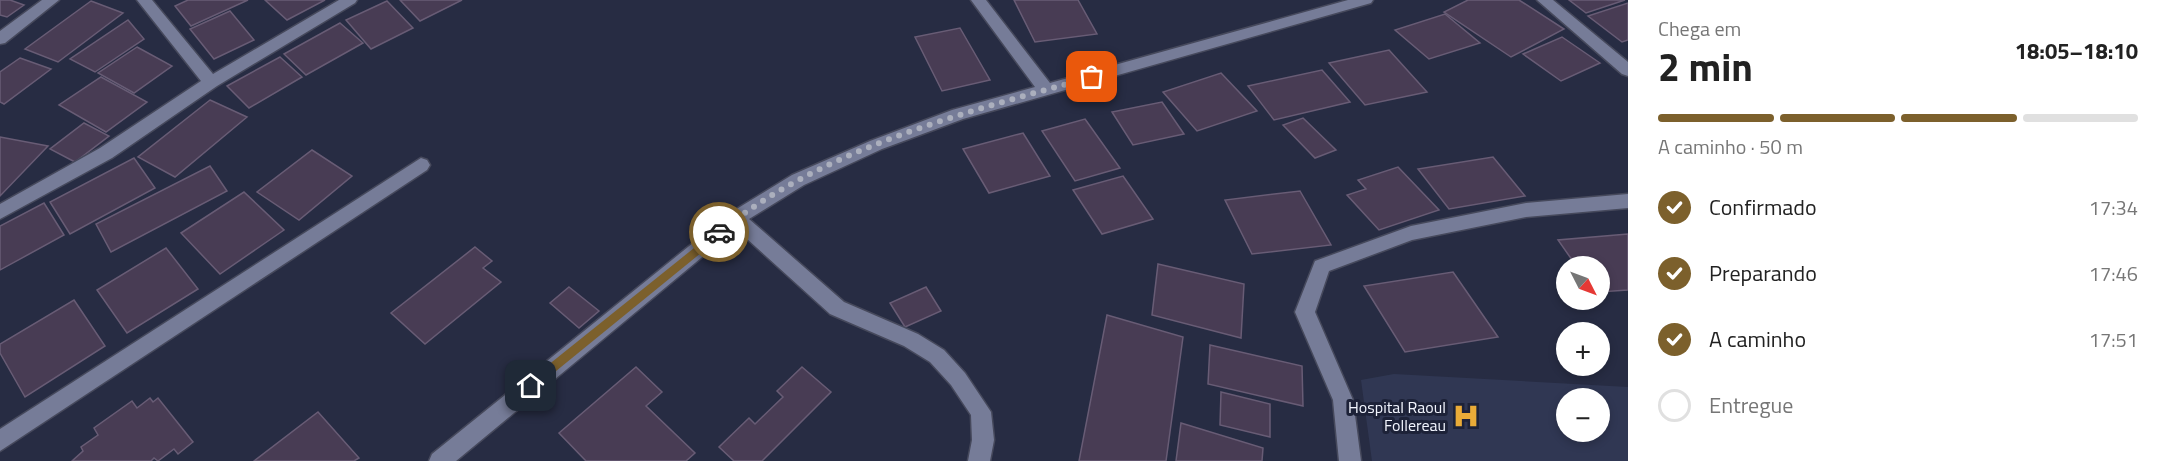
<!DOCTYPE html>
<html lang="pt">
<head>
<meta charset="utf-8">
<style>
  :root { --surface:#fff; --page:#f2f2f2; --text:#222; --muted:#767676; --line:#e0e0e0; --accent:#7c602c }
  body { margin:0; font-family:"Titillium Web",sans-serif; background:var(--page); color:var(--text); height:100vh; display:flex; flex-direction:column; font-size:22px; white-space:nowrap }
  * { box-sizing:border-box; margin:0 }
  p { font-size:20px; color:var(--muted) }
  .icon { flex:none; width:33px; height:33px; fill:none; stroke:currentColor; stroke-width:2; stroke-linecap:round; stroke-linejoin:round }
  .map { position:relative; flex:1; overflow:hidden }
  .details { display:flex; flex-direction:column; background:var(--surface); width:540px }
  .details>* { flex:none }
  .needle { width:39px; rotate:132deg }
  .buttons { position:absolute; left:1556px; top:256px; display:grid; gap:12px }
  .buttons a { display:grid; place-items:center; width:54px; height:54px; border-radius:50%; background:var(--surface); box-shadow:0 3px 9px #0003; font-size:30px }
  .pin { position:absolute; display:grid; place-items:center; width:51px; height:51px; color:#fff; margin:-26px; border-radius:12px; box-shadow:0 3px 9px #0006 }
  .courier { position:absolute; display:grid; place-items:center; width:60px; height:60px; margin:-30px; border:4px solid #7c602c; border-radius:50%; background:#fff; color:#222; box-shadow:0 2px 8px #0007 }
  .overview em { font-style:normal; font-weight:700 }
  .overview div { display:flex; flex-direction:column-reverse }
  .overview { display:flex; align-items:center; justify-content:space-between; height:102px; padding:0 30px }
  h1 { font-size:39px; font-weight:700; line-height:45px }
  .bar { display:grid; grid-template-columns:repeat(4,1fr); gap:9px 6px; align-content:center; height:72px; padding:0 30px }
  .bar i { height:8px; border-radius:4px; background:var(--line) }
  .bar .current { background:var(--accent) }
  .bar p { grid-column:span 4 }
  ol { padding:0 30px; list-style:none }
  li { display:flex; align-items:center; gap:18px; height:66px }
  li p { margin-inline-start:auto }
  li .icon { padding:6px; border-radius:50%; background:var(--accent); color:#fff; stroke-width:4 }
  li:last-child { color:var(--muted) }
  li i { width:33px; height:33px; border:3px solid var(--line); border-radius:50% }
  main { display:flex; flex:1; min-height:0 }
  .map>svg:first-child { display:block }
  .built { fill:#303753; fill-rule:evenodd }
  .building { fill:#483c54; stroke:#685c75; stroke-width:1.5 }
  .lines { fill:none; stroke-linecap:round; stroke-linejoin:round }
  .minor-casing { stroke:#46495c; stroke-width:3 }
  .minor { fill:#767c98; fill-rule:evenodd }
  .route { fill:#7c602c }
  .done { stroke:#abafbd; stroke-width:6; stroke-dasharray:0 10.8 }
  .labels { text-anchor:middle; stroke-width:6; stroke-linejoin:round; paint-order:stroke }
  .poi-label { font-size:16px; fill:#f2f5fe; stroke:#1d2238; text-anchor:end }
</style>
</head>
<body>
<main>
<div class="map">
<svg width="1628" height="461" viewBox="0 0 1628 461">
  <rect width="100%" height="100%" fill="#272c43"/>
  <path class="built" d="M1394,374L1628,387V461H1372L1361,380ZM1566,399H1599V432H1566Z"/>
  <g class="building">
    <polygon points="0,0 10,0 24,5 7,17 0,15"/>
    <polygon points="188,0 248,0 191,26 175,6"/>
    <polygon points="265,0 325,0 287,20"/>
    <polygon points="400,0 462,0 420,21"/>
    <polygon points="1014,0 1078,0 1097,34 1035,42"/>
    <polygon points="1468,0 1519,0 1564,29 1511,57 1444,12"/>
    <polygon points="1569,0 1625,0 1586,13"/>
    <polygon points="91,1 123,13 58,62 25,49"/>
    <polygon points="387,1 413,28 371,49 346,20"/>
    <polygon points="1628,3 1628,40 1622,42 1588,16"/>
    <polygon points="230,11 254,40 214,59 190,29"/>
    <polygon points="1445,14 1480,43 1429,59 1395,30"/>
    <polygon points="128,20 144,39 95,72 70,59"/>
    <polygon points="340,23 363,43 306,75 284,54"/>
    <polygon points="960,28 990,80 942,91 915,37"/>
    <polygon points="1562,37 1600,63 1561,81 1523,54"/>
    <polygon points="137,47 172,66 134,93 98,73"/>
    <polygon points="1389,50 1427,92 1365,105 1329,63"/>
    <polygon points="280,57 302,77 249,108 227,86"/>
    <polygon points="20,58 51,69 4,104 0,102 0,72"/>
    <polygon points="1322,70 1350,102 1274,120 1248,86"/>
    <polygon points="1221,73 1257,111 1197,131 1163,92"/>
    <polygon points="101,77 147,102 106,132 59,105"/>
    <polygon points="210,100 247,117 175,177 138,157"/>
    <polygon points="1162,102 1184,134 1133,145 1112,112"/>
    <polygon points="1303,118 1336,150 1315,158 1283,125"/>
    <polygon points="1085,119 1120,168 1075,181 1042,131"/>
    <polygon points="84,123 109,136 75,162 50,149"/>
    <polygon points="1023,133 1050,176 989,193 963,149"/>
    <polygon points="0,137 48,146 0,196"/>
    <polygon points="312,150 352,176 299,220 257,192"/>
    <polygon points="1493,157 1525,196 1449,209 1418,169"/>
    <polygon points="134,158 155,188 70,234 50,202"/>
    <polygon points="210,166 227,191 111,252 96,224"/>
    <polygon points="1398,167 1439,210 1379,230 1347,195 1366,189 1358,180"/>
    <polygon points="1123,176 1153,219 1102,234 1073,190"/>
    <polygon points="1300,191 1331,245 1252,254 1225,200"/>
    <polygon points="244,192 284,230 220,274 181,233"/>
    <polygon points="44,203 64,235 0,270 0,226"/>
    <polygon points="1628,234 1628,290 1599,292 1599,267 1577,267 1558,240"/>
    <polygon points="475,247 492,261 483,268 501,282 425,344 391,313"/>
    <polygon points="166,248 198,289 127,333 97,290"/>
    <polygon points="1158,264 1244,284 1241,338 1152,315"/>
    <polygon points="1453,272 1498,337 1405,352 1364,286"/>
    <polygon points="569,287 599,311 579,328 550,303"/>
    <polygon points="926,287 941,311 905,327 890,303"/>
    <polygon points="74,300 105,346 25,397 0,353 0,344"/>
    <polygon points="1107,315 1183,337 1166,461 1079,461"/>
    <polygon points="1210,345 1302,366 1303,406 1208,384"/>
    <polygon points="636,367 662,392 646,406 695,453 686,461 586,461 559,433"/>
    <polygon points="802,367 831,392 762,461 734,461 719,447 749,418 755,424 783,397 777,391"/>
    <polygon points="1221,392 1270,404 1270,437 1220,425"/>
    <polygon points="150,398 153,402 158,398 193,442 178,454 174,449 158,461 154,458 151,461 72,461 83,451 81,447 98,435 94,428 132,401 137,408"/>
    <polygon points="318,412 359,458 354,461 254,461"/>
    <polygon points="1181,423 1263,448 1262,461 1176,461"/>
  </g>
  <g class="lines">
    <g class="minor-casing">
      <g id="minor">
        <polygon points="42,0 59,0 5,43 0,44 0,31"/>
        <polygon points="137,0 152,0 213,74 339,0 357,0 355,3 217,86 112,158 0,219 0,204 100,148 201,81"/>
        <polygon points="971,0 986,0 1050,83 1348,0 1373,0 1371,3 963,119 882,149 804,185 749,219 844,302 918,334 944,350 965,373 991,412 994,440 990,461 968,461 972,440 971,415 951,385 930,362 904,346 830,314 736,229 456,461 429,461 432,454 730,213 792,175 870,141 952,110 1035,87"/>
        <polygon points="1537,0 1553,0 1628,62 1628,76 1622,74"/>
        <polygon points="421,158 427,160 430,165 427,170 0,451 0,429"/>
        <polygon points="1628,194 1628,208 1526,217 1412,240 1329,271 1315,312 1353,400 1361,461 1339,461 1333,400 1295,312 1315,261 1411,226 1526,203"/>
      </g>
    </g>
    <use href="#minor" class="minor"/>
  </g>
  <polygon class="route" points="719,228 723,229 723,235 534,389 527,389 527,382"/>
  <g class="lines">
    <path class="done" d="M719,232C826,147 963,113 1092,77"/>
  </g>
  <defs>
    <g id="hospital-bare" transform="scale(2.07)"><path d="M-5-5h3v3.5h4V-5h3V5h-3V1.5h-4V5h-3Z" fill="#e9ab38" stroke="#1d2238" stroke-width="2.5" paint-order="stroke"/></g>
  </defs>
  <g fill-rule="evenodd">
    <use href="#hospital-bare" x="1466" y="416"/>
  </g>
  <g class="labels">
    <g class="poi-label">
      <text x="1446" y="413">Hospital Raoul<tspan x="1446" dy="18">Follereau</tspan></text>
    </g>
  </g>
</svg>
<div class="buttons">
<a><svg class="needle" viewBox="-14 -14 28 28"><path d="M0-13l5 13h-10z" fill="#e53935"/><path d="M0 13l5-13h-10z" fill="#767676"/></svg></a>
<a>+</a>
<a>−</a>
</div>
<div class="pin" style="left:1092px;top:77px;background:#ea580c"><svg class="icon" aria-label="bag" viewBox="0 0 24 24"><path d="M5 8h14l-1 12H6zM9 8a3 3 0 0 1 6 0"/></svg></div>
<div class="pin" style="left:531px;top:386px;background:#1f2937"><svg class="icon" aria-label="home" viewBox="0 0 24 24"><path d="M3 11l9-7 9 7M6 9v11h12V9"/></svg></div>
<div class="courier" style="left:719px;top:232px"><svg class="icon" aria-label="car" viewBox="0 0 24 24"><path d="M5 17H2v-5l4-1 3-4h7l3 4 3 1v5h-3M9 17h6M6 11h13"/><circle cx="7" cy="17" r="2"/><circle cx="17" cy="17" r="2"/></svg></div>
</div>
<section class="details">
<div class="overview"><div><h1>2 min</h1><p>Chega em</p></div><em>18:05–18:10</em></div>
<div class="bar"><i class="current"></i><i class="current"></i><i class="current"></i><i></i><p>A caminho · 50 m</p></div>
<ol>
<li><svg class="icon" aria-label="check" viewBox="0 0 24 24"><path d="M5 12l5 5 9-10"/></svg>Confirmado<p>17:34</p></li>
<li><svg class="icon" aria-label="check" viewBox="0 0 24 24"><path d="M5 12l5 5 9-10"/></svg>Preparando<p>17:46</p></li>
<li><svg class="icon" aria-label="check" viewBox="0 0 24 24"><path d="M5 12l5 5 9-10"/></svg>A caminho<p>17:51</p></li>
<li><i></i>Entregue</li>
</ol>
</section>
</main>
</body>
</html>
